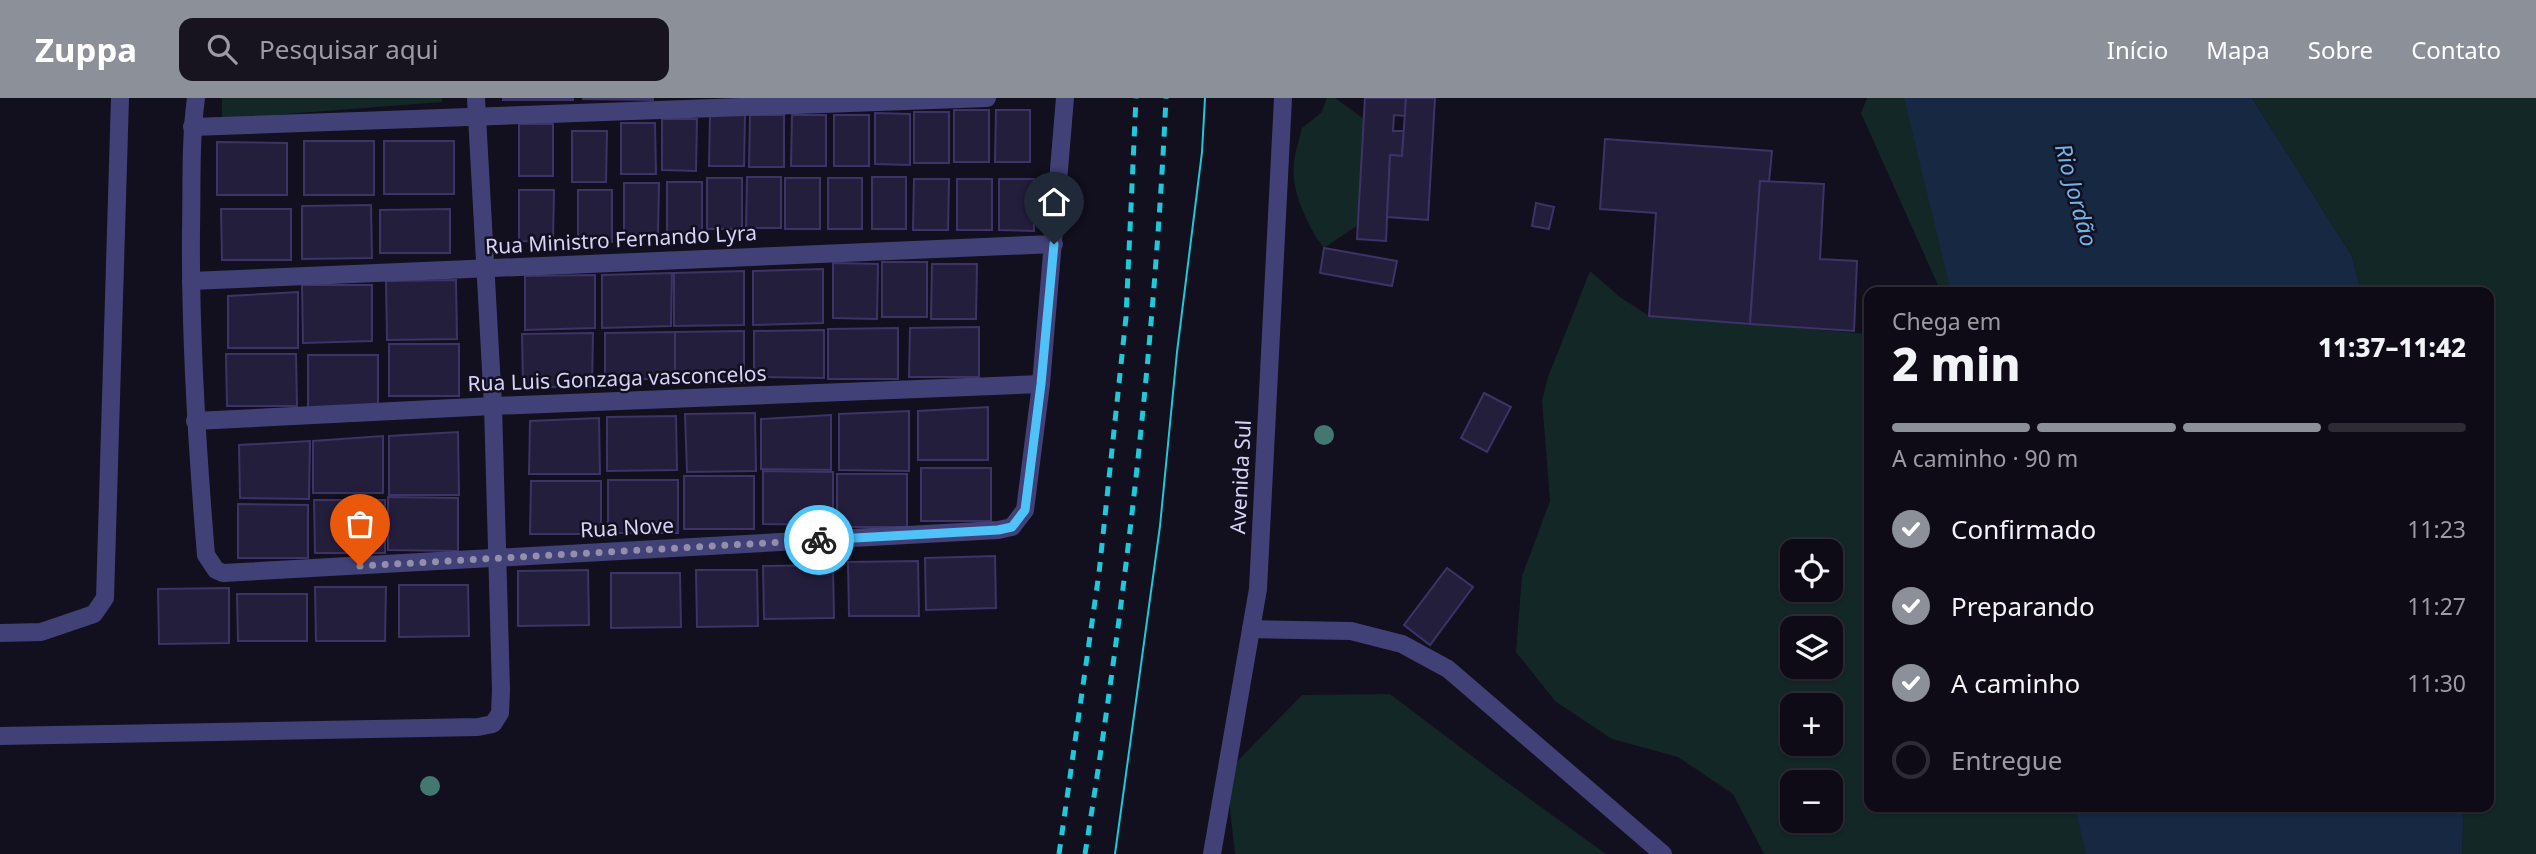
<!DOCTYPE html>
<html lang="pt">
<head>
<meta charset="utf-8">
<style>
  :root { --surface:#0e0b16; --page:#17141f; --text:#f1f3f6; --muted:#9b9ba1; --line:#2e2b35; --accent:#8c9099 }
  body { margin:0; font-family:"Noto Sans",sans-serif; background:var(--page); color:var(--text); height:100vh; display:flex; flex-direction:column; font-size:26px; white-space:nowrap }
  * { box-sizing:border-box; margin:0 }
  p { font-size:23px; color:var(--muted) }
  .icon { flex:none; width:38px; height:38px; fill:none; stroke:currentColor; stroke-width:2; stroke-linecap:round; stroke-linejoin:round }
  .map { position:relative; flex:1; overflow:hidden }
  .sheet { position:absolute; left:1864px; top:189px; width:630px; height:525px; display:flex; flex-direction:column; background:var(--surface); border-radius:14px; box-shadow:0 2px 5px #0004,0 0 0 2px var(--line) }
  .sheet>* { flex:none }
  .fabs { position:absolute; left:1780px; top:441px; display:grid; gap:14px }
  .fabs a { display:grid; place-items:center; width:63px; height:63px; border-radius:14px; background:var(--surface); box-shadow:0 2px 5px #0004,0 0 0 2px var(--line); font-size:35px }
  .pin { position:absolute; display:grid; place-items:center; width:60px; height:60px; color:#fff; margin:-72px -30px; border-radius:50% 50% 50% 0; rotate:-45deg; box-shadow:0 0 7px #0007 }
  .pin .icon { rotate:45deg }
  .courier { position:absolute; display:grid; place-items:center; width:70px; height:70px; margin:-35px; border:5px solid #4fc3f7; border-radius:50%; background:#fff; color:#222; box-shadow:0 2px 9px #0007 }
  .head em { font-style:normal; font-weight:800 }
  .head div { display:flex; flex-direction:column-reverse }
  .head { display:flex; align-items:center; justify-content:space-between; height:119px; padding:0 28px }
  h1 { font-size:46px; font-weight:800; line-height:52px }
  .bar { display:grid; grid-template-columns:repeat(4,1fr); gap:10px 7px; align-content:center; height:84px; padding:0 28px }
  .bar i { height:9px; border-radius:5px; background:var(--line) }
  .bar .active { background:var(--accent) }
  .bar p { grid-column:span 4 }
  ol { padding:0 28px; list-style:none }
  li { display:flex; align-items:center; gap:21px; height:77px }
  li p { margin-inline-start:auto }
  li .icon { padding:7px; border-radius:50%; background:var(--accent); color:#fff; stroke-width:4 }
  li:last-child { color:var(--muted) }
  li i { width:38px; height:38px; border:4px solid var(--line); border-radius:50% }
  header { display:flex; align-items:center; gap:42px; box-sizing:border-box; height:98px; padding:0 35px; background:var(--accent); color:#fff }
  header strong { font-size:33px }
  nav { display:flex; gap:38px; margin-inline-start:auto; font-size:24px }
  .search { width:490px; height:63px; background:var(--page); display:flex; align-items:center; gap:18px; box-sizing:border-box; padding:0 24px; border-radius:14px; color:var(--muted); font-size:26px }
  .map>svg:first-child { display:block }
  .green { fill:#132726; fill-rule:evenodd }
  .water { fill:#162842 }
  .building { fill:#241e3d; stroke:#3d3366; stroke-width:2 }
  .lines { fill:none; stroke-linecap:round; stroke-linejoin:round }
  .lane { stroke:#424177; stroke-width:18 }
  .street { stroke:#424177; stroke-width:18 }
  .tram { stroke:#1fc9d9; stroke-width:2 }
  .rail { stroke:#1fc9d9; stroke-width:5; stroke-dasharray:10 9; stroke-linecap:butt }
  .tree { fill:#427870 }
  .done { stroke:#928eac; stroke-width:7; stroke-dasharray:0 12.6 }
  .route { stroke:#4fc3f7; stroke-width:9 }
  .labels { text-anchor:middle; stroke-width:5; stroke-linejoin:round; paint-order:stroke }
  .street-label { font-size:21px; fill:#d7d3f9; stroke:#120f1e }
  .water-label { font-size:23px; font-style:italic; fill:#6fb3eb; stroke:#120f1e }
</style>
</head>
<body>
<header>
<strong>Zuppa</strong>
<div class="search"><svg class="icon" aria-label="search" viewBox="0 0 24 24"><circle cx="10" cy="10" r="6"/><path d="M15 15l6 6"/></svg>Pesquisar aqui</div>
<nav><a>Início</a><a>Mapa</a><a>Sobre</a><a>Contato</a></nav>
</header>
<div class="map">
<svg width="2536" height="756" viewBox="0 0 2536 756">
  <rect width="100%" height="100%" fill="#120f1e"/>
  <g class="green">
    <polygon points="222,0 442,0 442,4 222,21"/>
    <path d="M1327,0H1335L1364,21L1358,127L1324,150C1307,128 1290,91 1294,63C1296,52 1299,41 1302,30L1321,15Z"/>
    <polygon points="1867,0 1960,0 2019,194 1941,194 1861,15"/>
    <polygon points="2252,0 2536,0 2536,756 2462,756 2464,709 2488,709 2488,194 2361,194 2352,158"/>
    <path d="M1590,173L1620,199L1649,218L1869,236V709H2148L2159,756H1764L1733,696L1678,659L1612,641L1555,603L1516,554L1522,478L1550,403L1542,302L1548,279ZM1792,453H1830V492H1792ZM1792,530H1830V569H1792ZM1792,607H1830V646H1792ZM1792,684H1830V723H1792Z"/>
    <polygon points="1390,596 1501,680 1606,756 1235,756 1226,675 1302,597"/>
  </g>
  <g class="water">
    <polygon points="1904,0 2252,0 2352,158 2361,194 1951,194"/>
    <polygon points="2075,709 2464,709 2462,756 2086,756"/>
  </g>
  <g class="building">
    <rect x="503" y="0" width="70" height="2"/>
    <polygon points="583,0 653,0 653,2 583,1"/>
    <polygon points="1365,0 1406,0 1405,18 1394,17 1393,33 1404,33 1402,58 1390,57 1386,143 1357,141"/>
    <polygon points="1406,0 1435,0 1428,122 1387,119 1390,57 1402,58"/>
    <rect x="954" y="12" width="35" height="52"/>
    <polygon points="996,12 1030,12 1030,64 995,64"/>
    <rect x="914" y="14" width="35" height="51"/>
    <polygon points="875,15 910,16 910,67 875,66"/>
    <polygon points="710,17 745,17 744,68 709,68"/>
    <polygon points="750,17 784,17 784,69 749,69"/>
    <polygon points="792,17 826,17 826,68 791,68"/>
    <rect x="834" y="17" width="35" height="51"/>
    <polygon points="662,21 697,21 696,73 662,72"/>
    <polygon points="621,25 655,25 656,76 621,76"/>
    <rect x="519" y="26" width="34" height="52"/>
    <polygon points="572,33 607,33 606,84 572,84"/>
    <polygon points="1605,41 1772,53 1769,84 1760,83 1750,226 1649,218 1656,115 1600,111"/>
    <rect x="304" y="43" width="70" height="54"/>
    <rect x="384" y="43" width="70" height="53"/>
    <polygon points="217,44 287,45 287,97 217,97"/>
    <polygon points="747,79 781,79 781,130 746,130"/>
    <rect x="872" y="79" width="34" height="52"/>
    <rect x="707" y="80" width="35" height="51"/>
    <rect x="785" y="80" width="35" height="51"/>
    <rect x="828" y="80" width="34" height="51"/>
    <polygon points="914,81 949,81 948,132 913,132"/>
    <rect x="957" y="81" width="35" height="51"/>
    <polygon points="999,81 1034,81 1034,133 999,132"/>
    <polygon points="1760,83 1824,86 1820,161 1857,163 1854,233 1750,226"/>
    <polygon points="667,84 702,84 702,136 667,135"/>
    <polygon points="624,85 659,85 658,136 624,136"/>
    <polygon points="519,92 554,92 553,144 519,143"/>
    <polygon points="578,92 612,92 612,144 578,143"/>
    <polygon points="1536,105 1554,109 1549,131 1532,128"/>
    <polygon points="371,107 372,160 302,161 302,108"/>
    <polygon points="221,111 291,111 291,162 222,162"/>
    <polygon points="450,111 450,155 380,155 380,112"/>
    <polygon points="1324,150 1397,163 1392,188 1320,175"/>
    <rect x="882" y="164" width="45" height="55"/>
    <polygon points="833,165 878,166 877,221 833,220"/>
    <polygon points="932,166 977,166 976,221 931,221"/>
    <polygon points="823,171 823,225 753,227 753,173"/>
    <polygon points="744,173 744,227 674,228 674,175"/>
    <polygon points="672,175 671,228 602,230 602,177"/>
    <polygon points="595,177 595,230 525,232 525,178"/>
    <polygon points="456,182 457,241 387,242 386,183"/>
    <polygon points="302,187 372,187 372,243 303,245"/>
    <polygon points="298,194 298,250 228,250 228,198"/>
    <polygon points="979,229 979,279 909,279 910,230"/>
    <polygon points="898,230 898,281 828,281 828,231"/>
    <polygon points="824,232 824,280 754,279 754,233"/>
    <polygon points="744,233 744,285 675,285 675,234"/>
    <polygon points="675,234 675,281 605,281 605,235"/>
    <polygon points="593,235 592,289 523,289 522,236"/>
    <rect x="389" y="246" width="70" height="52"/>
    <polygon points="226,256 296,256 297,308 227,308"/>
    <rect x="308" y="257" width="70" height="53"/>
    <polygon points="1484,295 1511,309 1487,354 1461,340"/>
    <polygon points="988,309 988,362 918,362 918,313"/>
    <polygon points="909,313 909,373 839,372 839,316"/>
    <polygon points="755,315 756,373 687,374 685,316"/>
    <polygon points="831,317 831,372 761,371 761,321"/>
    <polygon points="676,318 677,372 607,373 607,319"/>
    <polygon points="599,320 600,376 529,376 530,323"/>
    <polygon points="458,334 459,397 389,397 389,338"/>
    <polygon points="383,338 383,395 313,395 313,343"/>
    <polygon points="310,343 309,401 240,400 239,347"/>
    <rect x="921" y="370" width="70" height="53"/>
    <polygon points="763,373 833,374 833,427 763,426"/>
    <rect x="837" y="376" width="70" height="53"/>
    <rect x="684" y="378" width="70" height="53"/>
    <rect x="608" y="382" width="70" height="53"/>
    <polygon points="531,383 601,383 601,436 530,436"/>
    <polygon points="388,399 458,400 458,453 388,452"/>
    <polygon points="314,402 385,402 385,455 315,455"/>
    <polygon points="238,406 308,407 308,460 238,460"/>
    <polygon points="995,458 996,510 926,512 925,460"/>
    <polygon points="918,463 919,518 849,518 848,464"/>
    <polygon points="833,467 834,520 764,521 763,468"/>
    <polygon points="1447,470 1473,489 1430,547 1404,527"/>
    <polygon points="588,472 589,527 518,528 518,473"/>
    <polygon points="696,472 757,472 758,528 697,529"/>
    <polygon points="611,475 680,475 681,529 611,530"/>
    <polygon points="399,487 468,487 469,538 399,539"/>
    <polygon points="315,489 386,489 385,543 316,543"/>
    <polygon points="229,490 229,545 159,546 158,491"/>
    <polygon points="237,496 307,496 307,543 238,543"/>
  </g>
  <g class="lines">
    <g class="lane">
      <polyline points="1251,531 1351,533 1402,546 1448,571 1663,756"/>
      <polyline points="0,535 41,534 94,516 105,500 120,0"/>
    </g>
    <g class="street">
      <path d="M196,0C190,44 192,88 191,133C190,242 197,349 206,457L216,472L223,475L998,432L1012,429L1025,412L1041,286L1065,0"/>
      <polyline points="192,29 987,0"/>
      <polyline points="191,183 1054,146"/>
      <polyline points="195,323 493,308 1041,286"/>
      <polyline points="0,638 478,629 493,626 500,615 501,592 493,308 476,0"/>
      <polyline points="1212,756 1258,491 1283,0"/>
    </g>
    <polyline class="tram" points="1115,756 1160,428 1177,254 1202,54 1205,0"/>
    <g class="rail">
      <polyline points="1059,756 1099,475 1126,219 1136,0"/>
      <path d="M1085,756C1125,506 1154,253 1166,0"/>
    </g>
  </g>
  <g class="tree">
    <circle cx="1324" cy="337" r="10"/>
    <circle cx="430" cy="688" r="10"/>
  </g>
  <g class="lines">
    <polyline class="done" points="360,468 819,442"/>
    <polyline class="route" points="819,442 998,432 1012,429 1025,412 1041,286 1054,146"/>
  </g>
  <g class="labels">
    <g class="street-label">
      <text transform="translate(621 142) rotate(-3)" y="7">Rua Ministro Fernando Lyra</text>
      <text transform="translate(617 281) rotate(-2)" y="7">Rua Luis Gonzaga vasconcelos</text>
      <text transform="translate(1241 379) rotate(-87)" y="7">Avenida Sul</text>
      <text transform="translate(627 430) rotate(-3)" y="7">Rua Nove</text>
    </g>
    <g class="water-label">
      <text transform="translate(2076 97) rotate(75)" y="8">Rio Jordão</text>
    </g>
  </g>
</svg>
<div class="fabs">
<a><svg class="icon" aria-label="locate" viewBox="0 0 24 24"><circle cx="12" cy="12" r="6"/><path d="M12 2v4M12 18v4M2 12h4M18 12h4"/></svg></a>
<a><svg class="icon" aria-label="layers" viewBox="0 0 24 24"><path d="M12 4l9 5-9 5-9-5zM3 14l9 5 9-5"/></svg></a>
<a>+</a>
<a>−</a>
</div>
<div class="pin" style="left:360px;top:468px;background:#ea580c"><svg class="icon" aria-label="bag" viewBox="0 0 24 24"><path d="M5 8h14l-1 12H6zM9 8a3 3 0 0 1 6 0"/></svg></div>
<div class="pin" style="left:1054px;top:146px;background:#1f2937"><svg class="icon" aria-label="home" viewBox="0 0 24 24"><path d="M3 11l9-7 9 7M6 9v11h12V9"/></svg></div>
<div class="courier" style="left:819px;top:442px"><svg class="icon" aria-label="bike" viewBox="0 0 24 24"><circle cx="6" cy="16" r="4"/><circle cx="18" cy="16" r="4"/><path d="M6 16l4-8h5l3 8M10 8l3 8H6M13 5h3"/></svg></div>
<section class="sheet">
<div class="head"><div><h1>2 min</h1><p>Chega em</p></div><em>11:37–11:42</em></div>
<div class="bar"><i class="active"></i><i class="active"></i><i class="active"></i><i></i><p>A caminho · 90 m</p></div>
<ol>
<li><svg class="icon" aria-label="check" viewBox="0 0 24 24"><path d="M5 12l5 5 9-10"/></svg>Confirmado<p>11:23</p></li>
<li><svg class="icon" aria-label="check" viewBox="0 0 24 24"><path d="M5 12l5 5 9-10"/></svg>Preparando<p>11:27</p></li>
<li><svg class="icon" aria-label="check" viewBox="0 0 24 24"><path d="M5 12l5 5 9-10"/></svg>A caminho<p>11:30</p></li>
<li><i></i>Entregue</li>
</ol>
</section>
</div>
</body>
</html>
